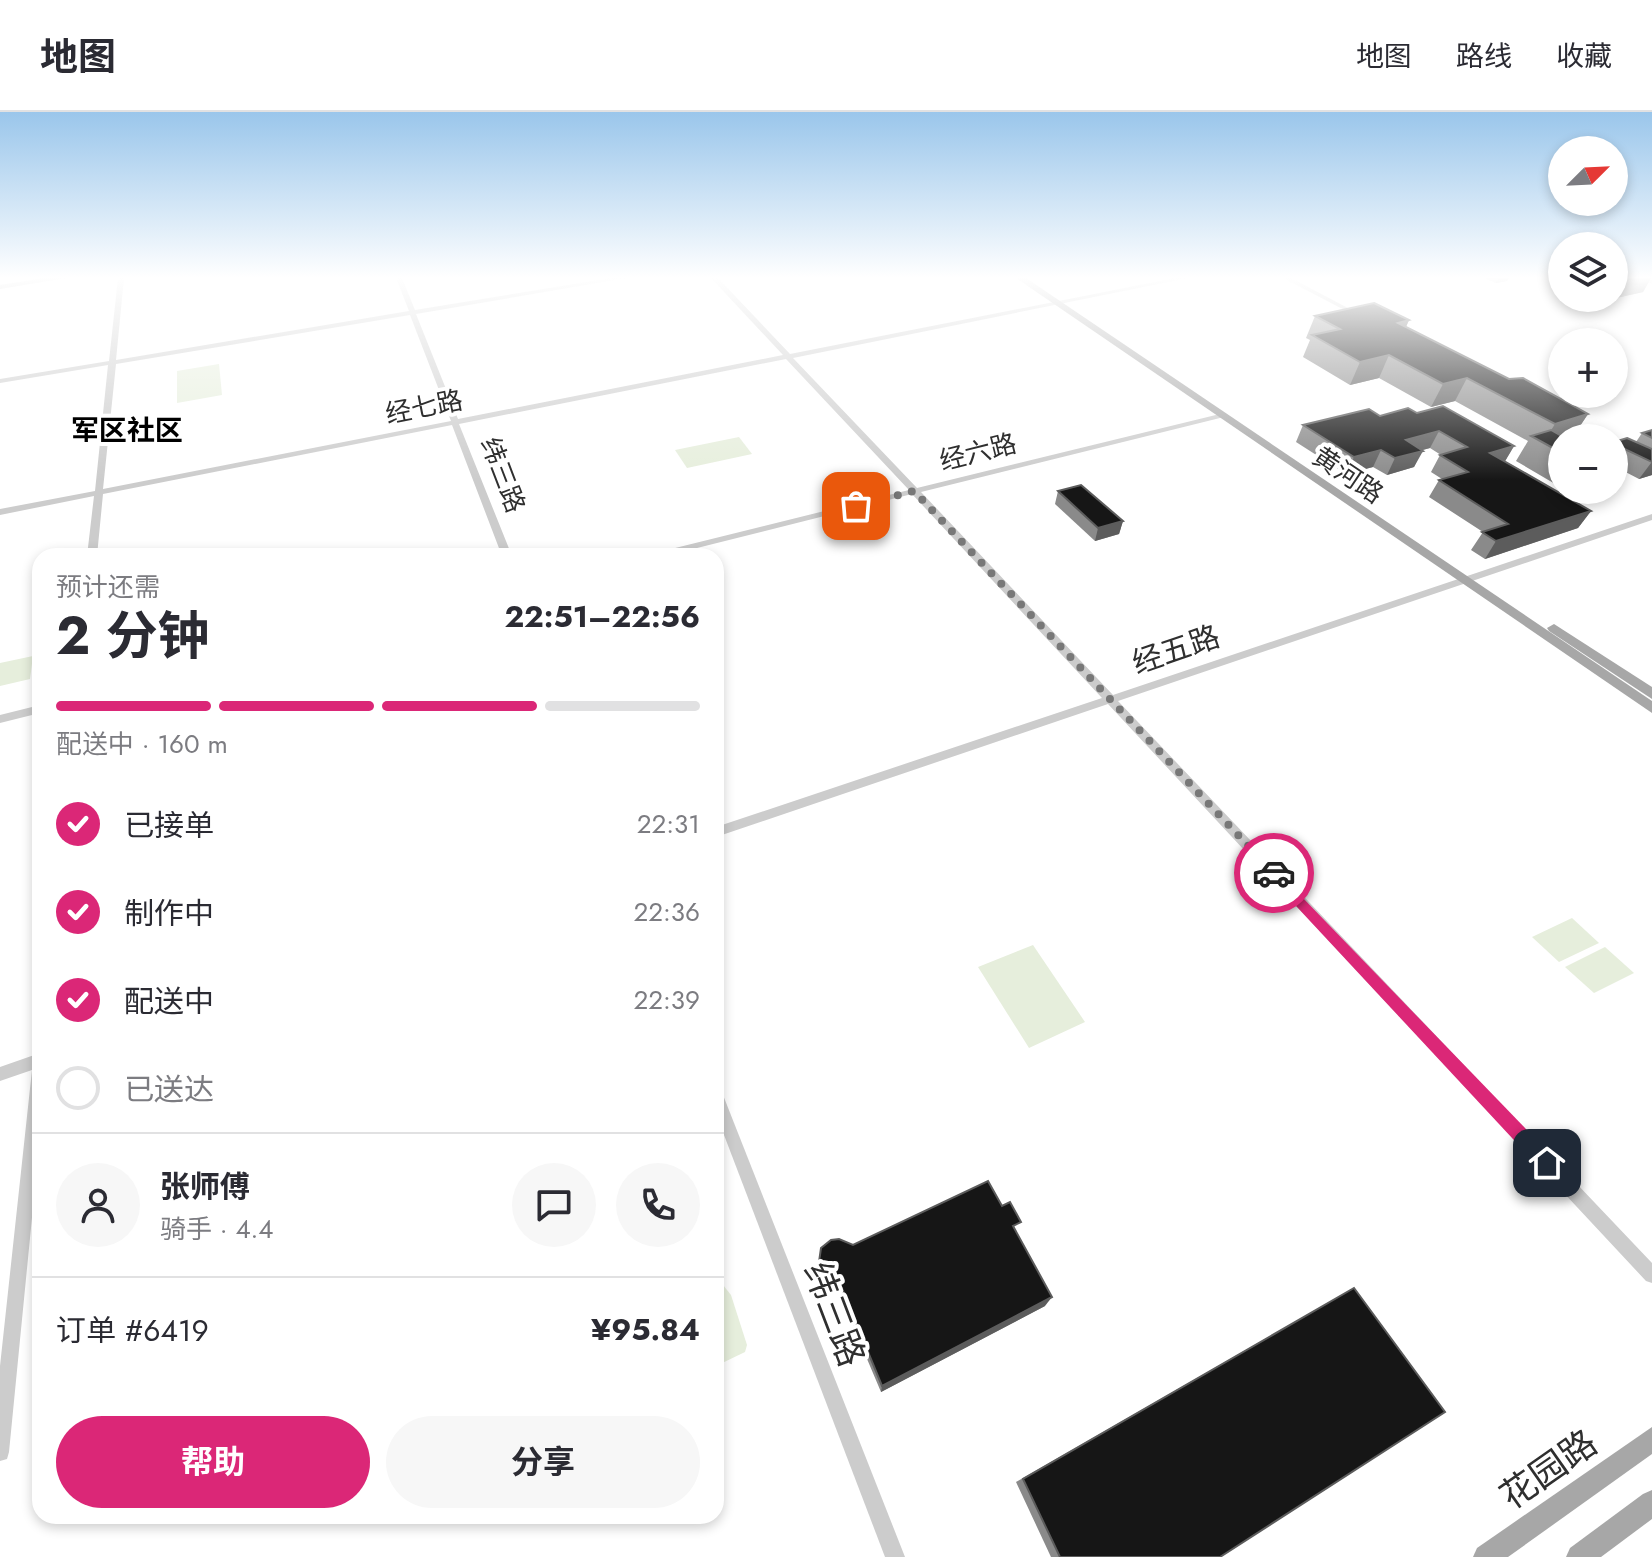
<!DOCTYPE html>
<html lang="zh">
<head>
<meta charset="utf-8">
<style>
  :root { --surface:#fff; --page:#f7f7f7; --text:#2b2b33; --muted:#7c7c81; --line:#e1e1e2; --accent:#db2777 }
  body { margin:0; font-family:Jost,"Noto Sans SC",sans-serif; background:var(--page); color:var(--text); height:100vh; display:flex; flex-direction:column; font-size:30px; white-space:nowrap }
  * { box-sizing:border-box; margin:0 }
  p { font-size:26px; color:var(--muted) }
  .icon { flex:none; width:44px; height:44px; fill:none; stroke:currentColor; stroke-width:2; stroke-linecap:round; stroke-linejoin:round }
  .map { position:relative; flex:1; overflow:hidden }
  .side { position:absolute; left:32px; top:436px; width:692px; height:976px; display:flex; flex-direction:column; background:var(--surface); border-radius:24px; box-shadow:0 4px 12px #0003 }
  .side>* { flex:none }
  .needle { width:52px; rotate:66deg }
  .controls { position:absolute; left:1548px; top:24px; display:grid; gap:16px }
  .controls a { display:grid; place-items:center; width:80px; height:80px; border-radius:50%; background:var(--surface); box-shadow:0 4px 12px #0003; font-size:40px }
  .pin { position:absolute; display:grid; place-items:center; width:68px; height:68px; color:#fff; margin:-34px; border-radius:16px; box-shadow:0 4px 12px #0006 }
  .courier { position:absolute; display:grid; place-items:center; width:80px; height:80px; margin:-40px; border:6px solid #db2777; border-radius:50%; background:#fff; color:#222; box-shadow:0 2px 10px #0007 }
  .head em { font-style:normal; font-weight:700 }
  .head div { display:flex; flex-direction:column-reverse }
  .head { display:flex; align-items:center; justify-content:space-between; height:136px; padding:0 24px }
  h1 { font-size:52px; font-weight:700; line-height:60px }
  .bar { display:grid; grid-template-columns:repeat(4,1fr); gap:12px 8px; align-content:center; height:96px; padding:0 24px }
  .bar i { height:10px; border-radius:6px; background:var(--line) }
  .bar .on { background:var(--accent) }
  .bar p { grid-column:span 4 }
  .line { display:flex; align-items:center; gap:20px; padding:0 24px; border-top:2px solid var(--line) }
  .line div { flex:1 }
  .round { display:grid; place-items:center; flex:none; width:84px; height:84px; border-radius:42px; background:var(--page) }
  ol { padding:0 24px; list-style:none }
  li { display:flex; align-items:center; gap:24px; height:88px }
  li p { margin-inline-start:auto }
  li .icon { padding:8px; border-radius:50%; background:var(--accent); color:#fff; stroke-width:4 }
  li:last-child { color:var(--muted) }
  li i { width:44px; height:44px; border:4px solid var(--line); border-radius:50% }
  .action { display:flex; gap:16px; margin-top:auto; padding:16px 24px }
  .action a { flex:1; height:92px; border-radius:48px; background:var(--accent); color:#fff; font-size:32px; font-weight:700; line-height:92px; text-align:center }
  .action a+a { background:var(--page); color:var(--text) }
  header { display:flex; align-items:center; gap:48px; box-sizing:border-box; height:112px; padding:0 40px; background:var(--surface); border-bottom:2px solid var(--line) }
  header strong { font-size:38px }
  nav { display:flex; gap:44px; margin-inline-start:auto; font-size:28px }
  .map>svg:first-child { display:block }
  .green { fill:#e6eedc }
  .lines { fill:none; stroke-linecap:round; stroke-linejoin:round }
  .minor { fill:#ccc; fill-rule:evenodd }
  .major { fill:#a7a7a7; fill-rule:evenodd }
  .wall { fill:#8a8a8a }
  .shaded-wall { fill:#5c5c5c }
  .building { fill:#161616; stroke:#5c5c5c; stroke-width:2 }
  .route { fill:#db2777 }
  .done { stroke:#787878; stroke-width:8; stroke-dasharray:0 14.4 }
  .labels { text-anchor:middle; stroke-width:8; stroke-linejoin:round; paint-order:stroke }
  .far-street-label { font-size:26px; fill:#2f2f2f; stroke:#fff }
  .far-quarter-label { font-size:28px; font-weight:bold; fill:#000; stroke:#fff }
  .street-label { font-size:30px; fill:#2f2f2f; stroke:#fff }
  .near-street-label { font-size:36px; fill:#2f2f2f; stroke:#fff }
</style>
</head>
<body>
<header>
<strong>地图</strong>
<nav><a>地图</a><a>路线</a><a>收藏</a></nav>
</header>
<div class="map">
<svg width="1652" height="1445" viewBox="0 0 1652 1445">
  <rect width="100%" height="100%" fill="#fff"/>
  <g class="green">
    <polygon points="219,252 222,283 177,291 177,259"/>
    <polygon points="739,325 752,342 687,356 675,338"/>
    <polygon points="33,544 30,567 0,574 0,551"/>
    <polygon points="1572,806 1599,831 1559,850 1532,825"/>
    <polygon points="1033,833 1085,910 1029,936 978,855"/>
    <polygon points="1605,835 1634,861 1594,881 1565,855"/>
    <polygon points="723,1173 731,1183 747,1233 745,1240 716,1254 716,1176"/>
  </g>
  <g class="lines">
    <g class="minor">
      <path d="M118,166H124L116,248L409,199L396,166H402L415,198L611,166H626L416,202L458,307L783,243L711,166H718L790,242L1175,166H1188L793,246L917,376L1224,301V305L921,380L1113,583L1652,402V408L1118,589L1652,1151V1171L1646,1169L1108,592L716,725V715L1102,586L912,382L665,444H649L651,442L909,378L786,247L459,312L512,444H502L452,313L103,382L97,444H87L94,384L0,403V397L95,379L108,253L0,271V267L109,249ZM410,203L451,309L103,377L116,252Z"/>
      <polygon points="1283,166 1291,166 1363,204 1358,205"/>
      <polygon points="1640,166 1652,168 1652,172 1641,167"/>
      <polygon points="1562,307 1568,307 1601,326 1591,326 1562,311"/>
      <polygon points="40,593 40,601 0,611 0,603"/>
      <polygon points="40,941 40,1024 9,1340 7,1347 0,1349 0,1254 32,958 0,969 0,955"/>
      <polygon points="716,976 721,978 723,983 905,1445 885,1445 716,1002"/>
    </g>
    <g class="major">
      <polygon points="44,166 66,166 0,177 0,173"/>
      <polygon points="1016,166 1026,166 1652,589 1652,601"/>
      <polygon points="1554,512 1652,575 1652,587 1549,519 1547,516"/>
      <polygon points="1652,1315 1652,1342 1508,1445 1473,1445 1477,1436"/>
      <polygon points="1652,1378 1652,1407 1601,1445 1566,1445 1570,1436 1643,1382"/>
    </g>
  </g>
  <g class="wall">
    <polygon points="1484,166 1509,166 1507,169 1496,171"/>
    <polygon points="1614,166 1651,166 1643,180 1598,190 1588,186 1614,186"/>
    <polygon points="1315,204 1409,208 1406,215 1509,267 1588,302 1572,326 1562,326 1562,376 1516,349 1528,329 1455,289 1431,295 1379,266 1350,273 1303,245 1310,228 1306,226"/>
    <polygon points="1417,301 1514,334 1505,349 1591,399 1578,416 1485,447 1471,438 1483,420 1429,385 1439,368 1442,367 1431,360 1440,343 1441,343 1430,336 1422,338 1414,355 1387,363 1373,355 1346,362 1296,330 1303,313 1380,304"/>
    <polygon points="1652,318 1652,363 1639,367 1614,354 1614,330 1636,330 1642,321"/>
    <polygon points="1058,379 1123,409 1119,422 1095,429 1055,392"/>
    <polygon points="1002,1094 1016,1119 1045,1194 881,1280 840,1183 826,1179 818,1167 818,1157 853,1133"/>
    <polygon points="1354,1176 1220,1445 1051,1445 1016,1370"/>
  </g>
  <g class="shaded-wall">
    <polygon points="1498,166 1509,166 1507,169 1496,171"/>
    <polygon points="1614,166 1651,166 1643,180 1598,190 1601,186 1614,186"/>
    <polygon points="1409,208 1399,230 1398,211"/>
    <polygon points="1389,243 1379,266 1350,273 1360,250"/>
    <polygon points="1467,266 1455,289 1431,295 1443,272"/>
    <polygon points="1588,302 1572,326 1562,326 1543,331 1555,312"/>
    <polygon points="1439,319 1430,336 1397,345 1406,328"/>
    <polygon points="1514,334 1504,351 1490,341"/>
    <polygon points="1381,338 1373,355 1346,362 1354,345"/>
    <polygon points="1423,339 1414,355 1387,363 1395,346"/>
    <polygon points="1652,350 1652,363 1639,367 1651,351"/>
    <polygon points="1591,399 1578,416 1485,447 1496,429"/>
    <polygon points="1123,409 1119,422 1095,429 1098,416"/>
    <polygon points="1052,1185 1045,1194 881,1280 882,1274"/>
  </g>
  <g class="building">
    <polygon points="1374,191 1409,208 1398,211 1509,267 1523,266 1588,302 1555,312 1467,266 1443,272 1389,243 1360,250 1312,223 1340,217 1315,204"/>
    <polygon points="1443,294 1514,334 1490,341 1591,399 1496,429 1482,420 1508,412 1439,368 1468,360 1440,343 1467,335 1439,319 1406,328 1423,339 1395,346 1381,338 1354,345 1303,313 1369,297 1380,304 1408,296 1417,301"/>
    <polygon points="1551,318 1565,326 1562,326 1562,341 1531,324"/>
    <polygon points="1652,318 1652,326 1642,321"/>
    <polygon points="1627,326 1652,337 1652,350 1614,332 1614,330"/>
    <polygon points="1081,373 1123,409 1098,416 1058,379"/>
    <polygon points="988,1069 1002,1094 1010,1090 1021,1110 1013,1114 1052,1185 882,1274 841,1174 826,1170 818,1157 821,1136 831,1128 839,1127 853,1133"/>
    <polygon points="1354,1176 1445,1300 1220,1445 1060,1445 1023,1367"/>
  </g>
  <linearGradient id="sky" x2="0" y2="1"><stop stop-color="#9ac6eb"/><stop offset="0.45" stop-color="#fff"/><stop offset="1" stop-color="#fff" stop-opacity="0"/></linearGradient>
  <rect width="1652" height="368" fill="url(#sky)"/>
  <polygon class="route" points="1274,756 1553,1045 1555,1051 1553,1057 1547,1059 1541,1057 1269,765 1269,757"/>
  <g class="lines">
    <polyline class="done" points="856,394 914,379 1274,761"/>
  </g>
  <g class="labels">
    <g class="far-street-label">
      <text transform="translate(424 295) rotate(-11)" y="9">经七路</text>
      <text transform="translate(978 340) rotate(-14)" y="9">经六路</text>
      <text transform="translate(503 363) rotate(69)" y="9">纬三路</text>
      <text transform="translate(1348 363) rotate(34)" y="9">黄河路</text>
    </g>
    <g class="far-quarter-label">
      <text x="127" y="328">军区社区</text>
    </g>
    <g class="street-label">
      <text transform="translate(1176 538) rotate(-19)" y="10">经五路</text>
    </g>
    <g class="near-street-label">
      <text transform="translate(835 1202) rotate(69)" y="13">纬三路</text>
      <text transform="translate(1548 1357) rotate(-35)" y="13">花园路</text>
    </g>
  </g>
</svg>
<div class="controls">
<a><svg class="needle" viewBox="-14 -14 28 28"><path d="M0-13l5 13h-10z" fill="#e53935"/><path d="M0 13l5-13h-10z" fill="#7c7c81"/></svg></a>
<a><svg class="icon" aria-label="layers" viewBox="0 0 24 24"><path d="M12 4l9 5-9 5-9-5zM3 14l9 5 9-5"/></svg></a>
<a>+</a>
<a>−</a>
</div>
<div class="pin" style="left:856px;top:394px;background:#ea580c"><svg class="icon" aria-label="bag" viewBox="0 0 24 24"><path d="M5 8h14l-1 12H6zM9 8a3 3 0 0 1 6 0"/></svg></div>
<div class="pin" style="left:1547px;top:1051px;background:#1f2937"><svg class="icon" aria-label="home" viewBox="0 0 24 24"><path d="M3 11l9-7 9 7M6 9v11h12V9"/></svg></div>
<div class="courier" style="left:1274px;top:761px"><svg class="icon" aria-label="car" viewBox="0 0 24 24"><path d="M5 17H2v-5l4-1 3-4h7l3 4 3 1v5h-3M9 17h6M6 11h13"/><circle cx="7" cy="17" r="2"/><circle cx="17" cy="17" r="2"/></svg></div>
<section class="side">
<div class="head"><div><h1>2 分钟</h1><p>预计还需</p></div><em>22:51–22:56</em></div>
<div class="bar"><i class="on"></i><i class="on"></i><i class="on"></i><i></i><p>配送中 · 160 m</p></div>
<ol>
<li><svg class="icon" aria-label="check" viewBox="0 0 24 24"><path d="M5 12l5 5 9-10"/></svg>已接单<p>22:31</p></li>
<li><svg class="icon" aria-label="check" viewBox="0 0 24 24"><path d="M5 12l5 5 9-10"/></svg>制作中<p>22:36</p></li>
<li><svg class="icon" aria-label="check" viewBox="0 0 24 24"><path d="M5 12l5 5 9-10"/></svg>配送中<p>22:39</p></li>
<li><i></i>已送达</li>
</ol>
<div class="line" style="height:144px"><a class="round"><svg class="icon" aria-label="person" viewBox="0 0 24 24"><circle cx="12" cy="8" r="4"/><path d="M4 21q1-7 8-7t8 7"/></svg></a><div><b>张师傅</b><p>骑手 · 4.4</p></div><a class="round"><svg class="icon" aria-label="chat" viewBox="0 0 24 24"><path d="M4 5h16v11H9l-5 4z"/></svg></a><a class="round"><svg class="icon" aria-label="phone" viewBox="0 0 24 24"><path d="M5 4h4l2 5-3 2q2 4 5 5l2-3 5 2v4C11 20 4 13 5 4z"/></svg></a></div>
<div class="line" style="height:104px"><div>订单 #6419</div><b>¥95.84</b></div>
<div class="action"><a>帮助</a><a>分享</a></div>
</section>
</div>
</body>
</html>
